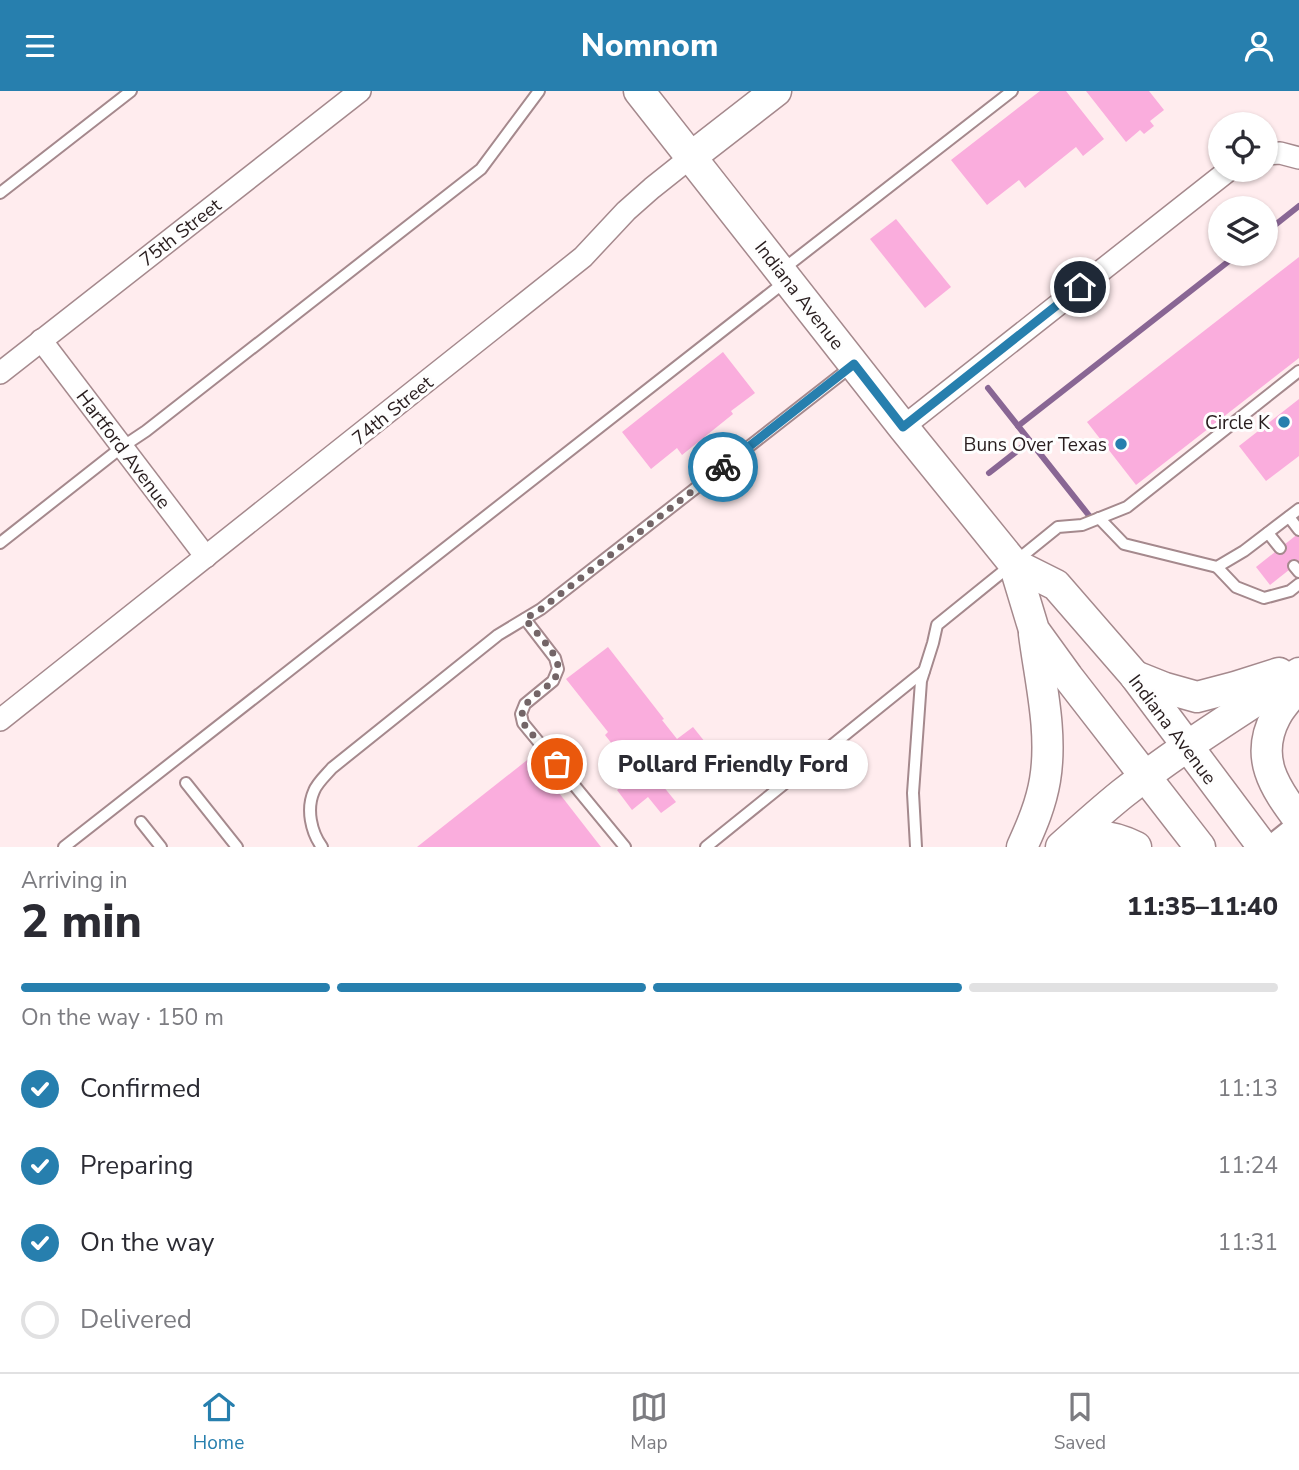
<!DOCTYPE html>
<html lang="en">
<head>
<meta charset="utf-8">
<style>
  :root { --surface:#fff; --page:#f2f2f3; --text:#2b2b33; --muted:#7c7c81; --line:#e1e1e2; --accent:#277fae }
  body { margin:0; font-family:"Nunito Sans",sans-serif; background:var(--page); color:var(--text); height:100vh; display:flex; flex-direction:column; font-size:26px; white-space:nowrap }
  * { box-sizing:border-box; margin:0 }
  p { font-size:23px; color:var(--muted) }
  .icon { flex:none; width:38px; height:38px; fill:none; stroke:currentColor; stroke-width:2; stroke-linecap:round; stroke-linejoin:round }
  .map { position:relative; height:756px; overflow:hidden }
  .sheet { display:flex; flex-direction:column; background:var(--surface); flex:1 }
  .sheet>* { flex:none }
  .tools { position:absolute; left:1208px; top:21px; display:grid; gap:14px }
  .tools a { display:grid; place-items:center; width:70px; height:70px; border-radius:50%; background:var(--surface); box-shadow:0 2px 5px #0004; font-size:35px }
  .pin { position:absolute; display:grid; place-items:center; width:60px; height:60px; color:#fff; margin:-30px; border:4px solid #fff; border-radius:50%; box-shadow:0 2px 7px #0007 }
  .courier { position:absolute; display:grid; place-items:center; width:70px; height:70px; margin:-35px; border:5px solid #277fae; border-radius:50%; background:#fff; color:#222; box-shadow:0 2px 9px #0007 }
  .bubble { position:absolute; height:49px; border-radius:24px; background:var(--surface); box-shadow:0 2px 5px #0004; font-size:23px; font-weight:800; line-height:49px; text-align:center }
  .summary em { font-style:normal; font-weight:800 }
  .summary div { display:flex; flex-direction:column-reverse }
  .summary { display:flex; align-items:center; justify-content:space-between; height:119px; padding:0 21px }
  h1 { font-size:46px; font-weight:800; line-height:52px }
  .bar { display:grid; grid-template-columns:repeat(4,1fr); gap:10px 7px; align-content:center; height:84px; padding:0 21px }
  .bar i { height:9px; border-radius:5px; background:var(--line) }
  .bar .current { background:var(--accent) }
  .bar p { grid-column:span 4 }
  ol { padding:0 21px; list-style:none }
  li { display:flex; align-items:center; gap:21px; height:77px }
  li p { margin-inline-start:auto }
  li .icon { padding:7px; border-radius:50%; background:var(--accent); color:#fff; stroke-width:4 }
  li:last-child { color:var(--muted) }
  li i { width:38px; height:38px; border:4px solid var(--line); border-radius:50% }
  header { display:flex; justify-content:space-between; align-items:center; height:91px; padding:0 21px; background:var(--accent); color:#fff; font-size:32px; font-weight:800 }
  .tabs { display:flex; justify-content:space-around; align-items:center; height:98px; border-top:2px solid var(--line); background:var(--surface); font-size:19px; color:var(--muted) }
  .tabs a { display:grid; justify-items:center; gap:4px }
  .tabs .current { color:var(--accent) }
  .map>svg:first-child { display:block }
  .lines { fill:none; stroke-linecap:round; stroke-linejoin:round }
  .stream { stroke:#896694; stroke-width:6 }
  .building { fill:#faaddd }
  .lane-casing { stroke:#a5898d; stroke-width:14 }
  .street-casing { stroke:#a5898d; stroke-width:24 }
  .secondary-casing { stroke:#a5898d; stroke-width:33 }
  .highway-casing { stroke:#a5898d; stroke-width:42 }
  .lane { stroke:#fff; stroke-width:10 }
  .street { stroke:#fff; stroke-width:21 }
  .secondary { stroke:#fff; stroke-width:30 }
  .highway { stroke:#fff; stroke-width:38 }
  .done { stroke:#736567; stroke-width:7; stroke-dasharray:0 12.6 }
  .route { stroke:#277fae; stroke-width:9 }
  .poi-dot { fill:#277fae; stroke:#fefefe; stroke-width:2.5 }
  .labels { text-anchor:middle; stroke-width:6; stroke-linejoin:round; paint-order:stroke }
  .street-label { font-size:19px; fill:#281d1e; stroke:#fefefe }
  .poi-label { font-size:19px; fill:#281d1e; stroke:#fefefe; text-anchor:end }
</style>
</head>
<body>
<header><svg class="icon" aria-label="menu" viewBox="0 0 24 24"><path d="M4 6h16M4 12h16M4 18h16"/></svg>Nomnom<svg class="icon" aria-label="person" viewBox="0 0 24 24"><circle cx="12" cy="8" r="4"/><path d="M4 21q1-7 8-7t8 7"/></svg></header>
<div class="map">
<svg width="1299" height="756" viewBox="0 0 1299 756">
  <rect width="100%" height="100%" fill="#ffecee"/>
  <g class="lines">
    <g class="stream">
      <polyline points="1265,142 1299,115"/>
      <polyline points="988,297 1091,427"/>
      <polyline points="1018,335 1238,163"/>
      <polyline points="989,382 1030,350"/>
    </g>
  </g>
  <g class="building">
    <polygon points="1040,0 1066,0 1104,48 1083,65 1076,56 1025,97 1019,89 987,114 951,69"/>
    <polygon points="1086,0 1149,0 1164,19 1150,30 1154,35 1144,43 1140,39 1126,51"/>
    <polygon points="896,128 951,196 925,217 870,148"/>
    <polygon points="1299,166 1299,267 1136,394 1087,331"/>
    <polygon points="723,261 755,302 731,320 733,323 682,364 677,357 651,378 622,341"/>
    <polygon points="1299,308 1299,365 1266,390 1239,355"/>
    <polygon points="1299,442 1299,471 1270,494 1256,476"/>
    <polygon points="608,556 664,628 662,629 677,648 693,636 705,651 688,663 694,671 663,695 676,711 661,722 648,706 632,719 617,699 631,689 623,679 632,673 623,661 620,663 605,644 608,641 566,588"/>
    <polygon points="531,666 601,756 417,756"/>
  </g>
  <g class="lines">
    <g class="lane-casing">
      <g id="lane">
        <polyline points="0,102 131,0"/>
        <polyline points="782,179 1012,0"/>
        <polyline points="1289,426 1299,439"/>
        <polyline points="1099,427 1124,453 1217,476 1244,460 1299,418"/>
        <polyline points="1268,442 1280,457"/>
        <polyline points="0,452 122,356 146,340 481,78 539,0"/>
        <polyline points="1294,475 1299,481"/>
        <polyline points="1217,476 1236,496 1264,507 1290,500 1299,493"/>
        <polyline points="525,528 555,567 558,578 553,590 525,613 521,623 523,632 625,756"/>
        <polyline points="186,692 237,756"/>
        <polyline points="141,731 161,756"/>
        <polyline points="64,756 786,190"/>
        <path d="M322,756C311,741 306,718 314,700C317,692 326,684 332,677L498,544L541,518L852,275"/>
        <polyline points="706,756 924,580"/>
        <polyline points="916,756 913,702 921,590 933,552 937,534 1058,436 1082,434 1127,416 1299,280"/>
      </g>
    </g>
    <g class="street-casing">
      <g id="street">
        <polyline points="1265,63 1280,62 1299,67"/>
        <polyline points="41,249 206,466"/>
        <polyline points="0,282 360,0"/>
        <polyline points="903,336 1229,79"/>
        <polyline points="0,629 583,166 626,120 652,97 691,66"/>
      </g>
    </g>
    <g class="secondary-casing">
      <g id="secondary">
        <polyline points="639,0 903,336 1014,473 1034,539 1068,586 1200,756"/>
        <polyline points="691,66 776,0"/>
        <polyline points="1014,473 1056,494 1135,585 1263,756"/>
        <polyline points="1135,585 1165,597 1197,606 1235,596 1279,582"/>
        <path d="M1299,595C1291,605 1281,615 1276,625C1254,666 1274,696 1299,729"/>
        <path d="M1066,752C1095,744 1108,742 1136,756"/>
        <path d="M1022,756C1032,734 1041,713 1045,689C1053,641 1040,590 1034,543"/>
        <path d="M1061,756C1081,738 1101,720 1122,703C1178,659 1239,621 1299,582"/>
      </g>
    </g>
    <g class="highway-casing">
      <polyline id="highway" points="1284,756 1299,744"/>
    </g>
    <use href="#lane" class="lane"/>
    <use href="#street" class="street"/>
    <use href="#secondary" class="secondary"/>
    <use href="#highway" class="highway"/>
  </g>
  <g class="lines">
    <path class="done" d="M557,673L523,632C514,601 569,599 556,568C550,555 534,539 525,528L541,518L723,376"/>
    <polyline class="route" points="723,376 854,273 903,336 1080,196"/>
  </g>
  <g class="poi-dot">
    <circle cx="1284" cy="331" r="7"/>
    <circle cx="1121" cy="353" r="7"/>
  </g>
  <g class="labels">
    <g class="street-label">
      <text transform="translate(180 141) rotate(-38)" y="7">75th Street</text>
      <text transform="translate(800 204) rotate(52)" y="7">Indiana Avenue</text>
      <text transform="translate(392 319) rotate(-39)" y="7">74th Street</text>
      <text transform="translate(124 358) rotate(53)" y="7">Hartford Avenue</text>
      <text transform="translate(1173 638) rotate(53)" y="7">Indiana Avenue</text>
    </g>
    <g class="poi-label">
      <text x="1270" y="338">Circle K</text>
      <text x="1107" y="360">Buns Over Texas</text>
    </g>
  </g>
</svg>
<div class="tools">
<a><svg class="icon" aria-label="locate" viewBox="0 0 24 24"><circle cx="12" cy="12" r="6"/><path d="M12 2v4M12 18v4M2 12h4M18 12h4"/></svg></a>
<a><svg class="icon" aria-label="layers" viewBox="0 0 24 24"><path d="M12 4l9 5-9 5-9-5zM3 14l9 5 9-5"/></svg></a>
</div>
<div class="pin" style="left:557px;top:673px;background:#ea580c"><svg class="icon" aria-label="bag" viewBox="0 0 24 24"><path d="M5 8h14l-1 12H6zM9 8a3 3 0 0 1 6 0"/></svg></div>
<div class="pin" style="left:1080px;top:196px;background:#1f2937"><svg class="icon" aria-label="home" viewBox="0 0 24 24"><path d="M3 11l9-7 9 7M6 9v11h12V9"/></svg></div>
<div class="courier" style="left:723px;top:376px"><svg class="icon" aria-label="bike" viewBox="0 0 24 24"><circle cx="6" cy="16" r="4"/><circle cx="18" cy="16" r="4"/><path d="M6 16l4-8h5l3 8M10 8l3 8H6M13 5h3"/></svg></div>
<div class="bubble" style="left:598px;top:649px;width:270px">Pollard Friendly Ford</div>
</div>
<section class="sheet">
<div class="summary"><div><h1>2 min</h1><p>Arriving in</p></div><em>11:35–11:40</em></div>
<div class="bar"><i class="current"></i><i class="current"></i><i class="current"></i><i></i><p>On the way · 150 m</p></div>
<ol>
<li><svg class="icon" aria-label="check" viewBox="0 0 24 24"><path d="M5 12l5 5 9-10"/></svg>Confirmed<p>11:13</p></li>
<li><svg class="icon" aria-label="check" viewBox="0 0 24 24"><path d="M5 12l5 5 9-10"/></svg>Preparing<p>11:24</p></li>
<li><svg class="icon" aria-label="check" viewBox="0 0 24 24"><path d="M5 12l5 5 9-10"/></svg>On the way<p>11:31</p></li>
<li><i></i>Delivered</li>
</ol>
</section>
<nav class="tabs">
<a class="current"><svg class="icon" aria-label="home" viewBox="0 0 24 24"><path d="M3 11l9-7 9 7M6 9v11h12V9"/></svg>Home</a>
<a><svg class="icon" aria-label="map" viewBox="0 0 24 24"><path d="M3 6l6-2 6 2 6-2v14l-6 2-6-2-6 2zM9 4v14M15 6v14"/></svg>Map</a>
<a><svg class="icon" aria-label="saved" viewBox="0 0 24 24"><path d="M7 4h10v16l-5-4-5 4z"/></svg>Saved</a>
</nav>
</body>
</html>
